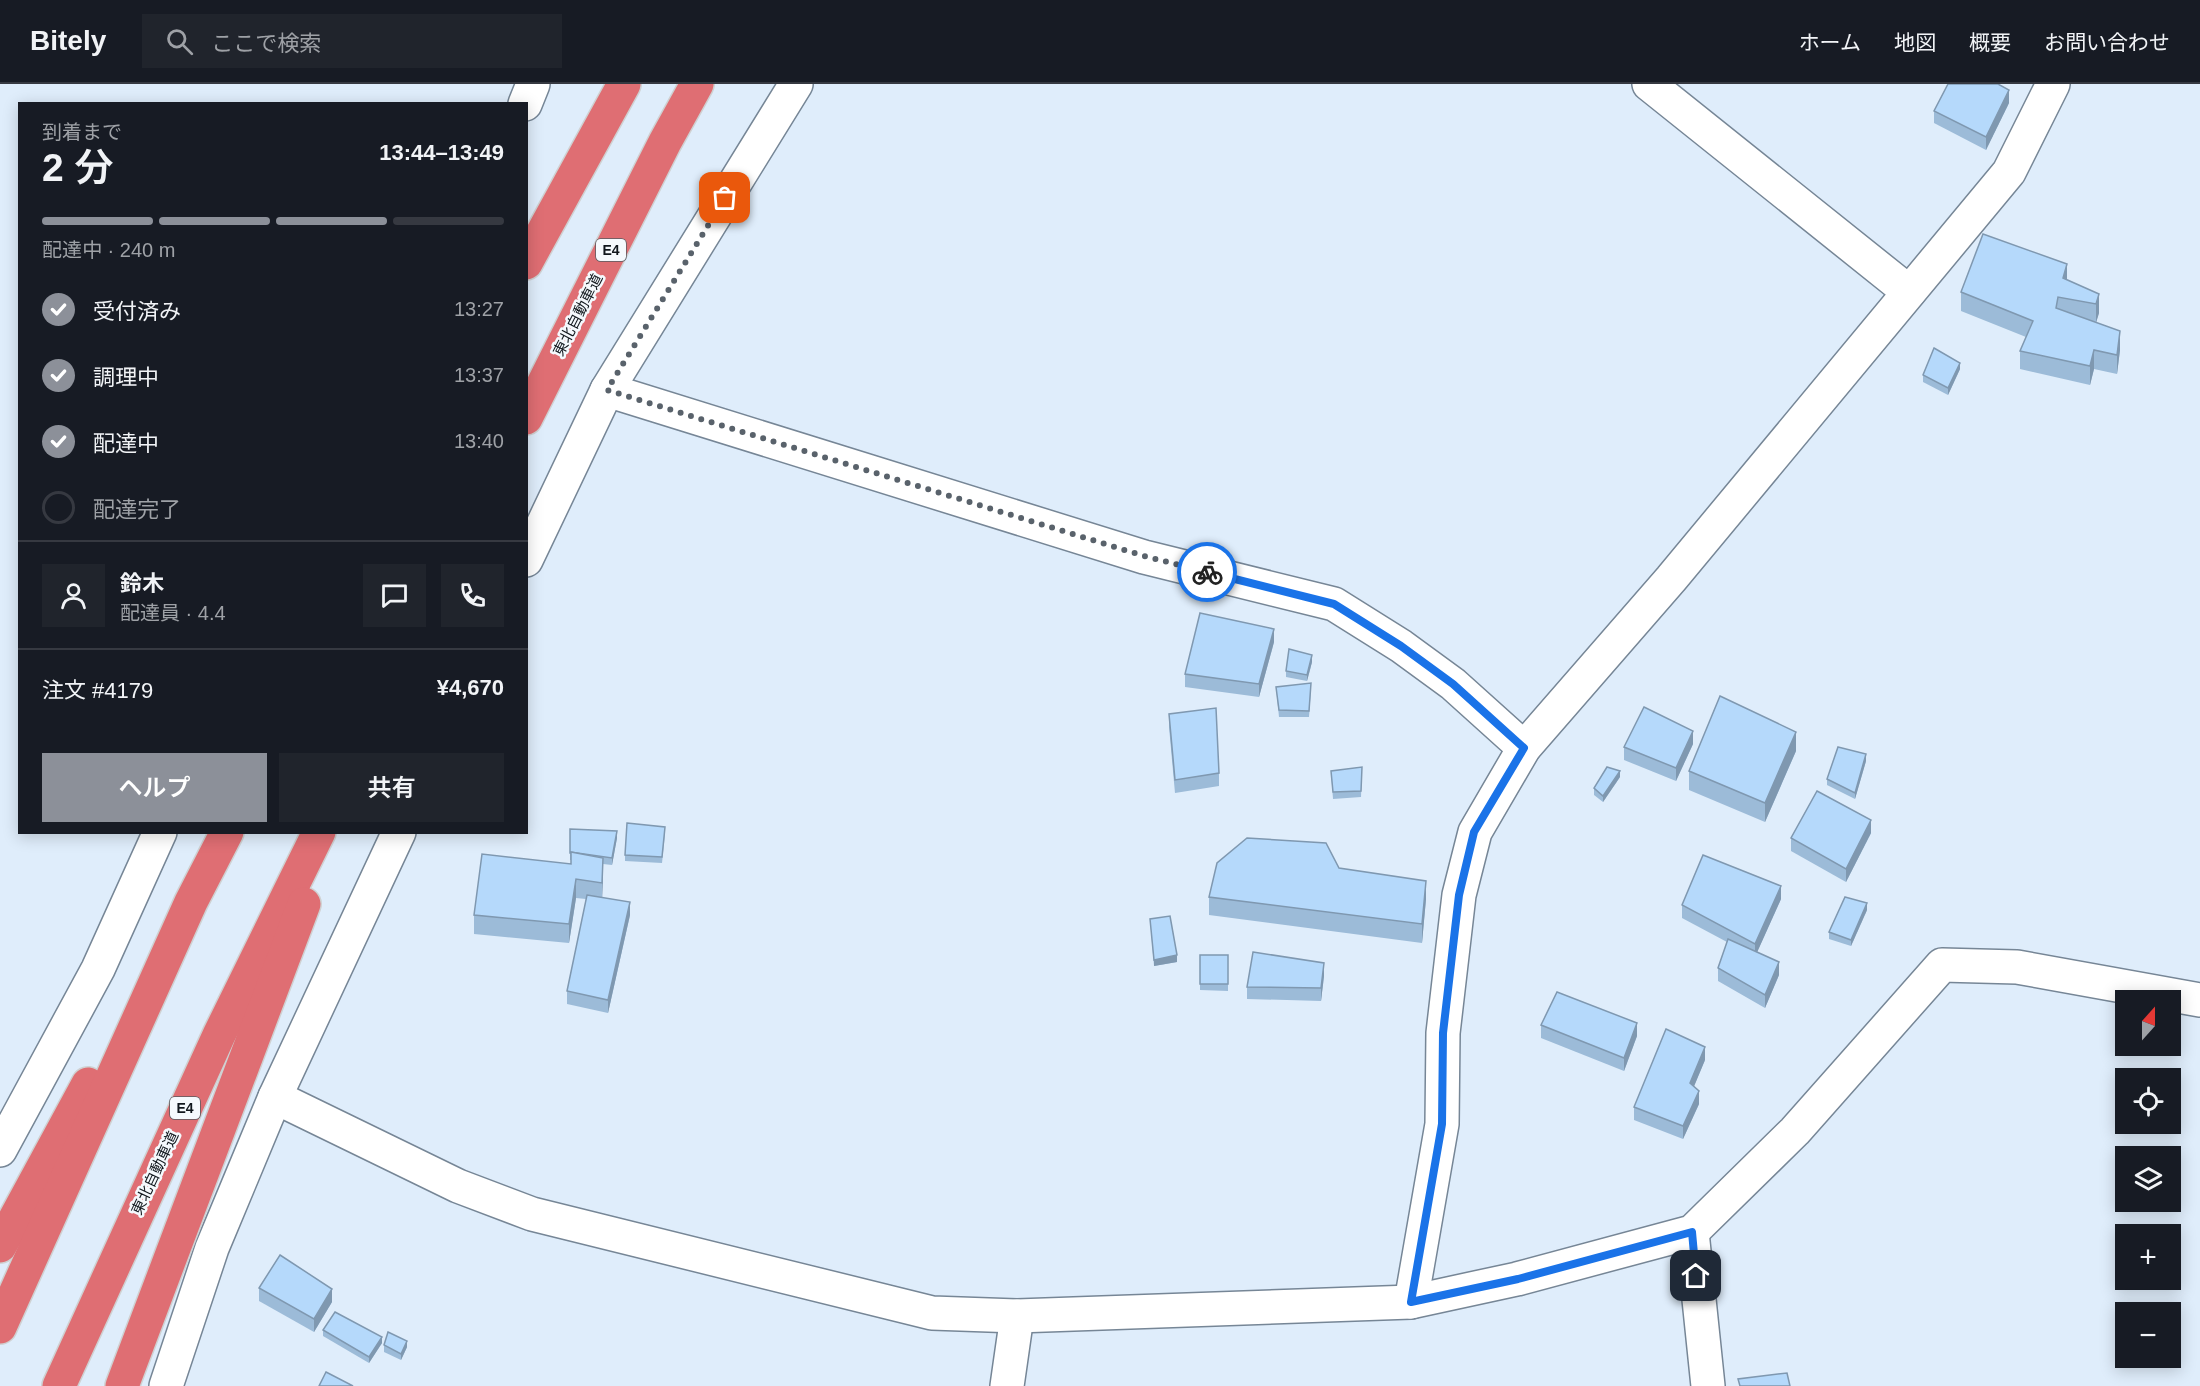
<!DOCTYPE html>
<html lang="ja">
<head>
<meta charset="utf-8">
<style>
  :root { --surface:#171b24; --page:#20242c; --text:#f1f3f6; --muted:#9ea1a6; --line:#363941; --accent:#8c9099 }
  body { margin:0; font-family:Arial,"Noto Sans JP",sans-serif; background:var(--page); color:var(--text); height:100vh; display:flex; flex-direction:column; font-size:22px; white-space:nowrap }
  * { box-sizing:border-box; margin:0 }
  p { font-size:20px; color:var(--muted) }
  .icon { flex:none; width:33px; height:33px; fill:none; stroke:currentColor; stroke-width:2; stroke-linecap:round; stroke-linejoin:round }
  .map { position:relative; flex:1; overflow:hidden }
  .details { position:absolute; left:18px; top:18px; width:510px; height:732px; display:flex; flex-direction:column; background:var(--surface); border-radius:0px; box-shadow:0 3px 15px #0003 }
  .details>* { flex:none }
  .needle { width:39px; rotate:21deg }
  .controls { position:absolute; left:2115px; top:906px; display:grid; gap:12px }
  .controls a { display:grid; place-items:center; width:66px; height:66px; border-radius:0px; background:var(--surface); box-shadow:0 3px 15px #0003; font-size:30px }
  .pin { position:absolute; display:grid; place-items:center; width:51px; height:51px; color:#fff; margin:-26px; border-radius:12px; box-shadow:0 3px 9px #0006 }
  .courier { position:absolute; display:grid; place-items:center; width:60px; height:60px; margin:-30px; border:4px solid #1a73e8; border-radius:50%; background:#fff; color:#222; box-shadow:0 2px 8px #0007 }
  .summary em { font-style:normal; font-weight:600 }
  .summary div { display:flex; flex-direction:column-reverse }
  .summary { display:flex; align-items:center; justify-content:space-between; height:102px; padding:0 24px }
  h1 { font-size:39px; font-weight:600; line-height:45px }
  .bar { display:grid; grid-template-columns:repeat(4,1fr); gap:9px 6px; align-content:center; height:72px; padding:0 24px }
  .bar i { height:8px; border-radius:4px; background:var(--line) }
  .bar .on { background:var(--accent) }
  .bar p { grid-column:span 4 }
  .line { display:flex; align-items:center; gap:15px; padding:0 24px; border-top:2px solid var(--line) }
  .line div { flex:1 }
  .round { display:grid; place-items:center; flex:none; width:63px; height:63px; border-radius:0px; background:var(--page) }
  ol { padding:0 24px; list-style:none }
  li { display:flex; align-items:center; gap:18px; height:66px }
  li p { margin-inline-start:auto }
  li .icon { padding:6px; border-radius:50%; background:var(--accent); color:#fff; stroke-width:4 }
  li:last-child { color:var(--muted) }
  li i { width:33px; height:33px; border:3px solid var(--line); border-radius:50% }
  .action { display:flex; gap:12px; margin-top:auto; padding:12px 24px }
  .action a { flex:1; height:69px; border-radius:0px; background:var(--accent); color:#fff; font-size:24px; font-weight:600; line-height:69px; text-align:center }
  .action a+a { background:var(--page); color:var(--text) }
  header { display:flex; align-items:center; gap:36px; box-sizing:border-box; height:84px; padding:0 30px; background:var(--surface); border-bottom:2px solid var(--line) }
  header strong { font-size:28px }
  nav { display:flex; gap:33px; margin-inline-start:auto; font-size:21px }
  .search { width:420px; height:54px; background:var(--page); display:flex; align-items:center; gap:15px; box-sizing:border-box; padding:0 21px; border-radius:0px; color:var(--muted); font-size:22px }
  .map>svg:first-child { display:block }
  .lines { fill:none; stroke-linecap:round; stroke-linejoin:round }
  .minor-casing { stroke:#768696; stroke-width:36 }
  .highway-casing { stroke:#cfd1d2; stroke-width:36 }
  .minor { stroke:#fff; stroke-width:33 }
  .highway { stroke:#df6e73; stroke-width:33 }
  .wall { fill:#9cbbd8 }
  .shaded-wall { fill:#7f98b0 }
  .building { fill:#b5d9fb; stroke:#7f98b0; stroke-width:1.5 }
  .done { stroke:#59626b; stroke-width:6; stroke-dasharray:0 10.8 }
  .route { stroke:#1a73e8; stroke-width:8 }
  .labels { text-anchor:middle; stroke-width:5; stroke-linejoin:round; paint-order:stroke }
  .shield { fill:#f5f9fd; stroke:#555b60; stroke-width:1.5 }
  .shield-label { font-size:14px; font-weight:bold; fill:#11171d }
  .street-label { font-size:15px; fill:#11171d; stroke:#f5f9fd }
</style>
</head>
<body>
<header>
<strong>Bitely</strong>
<div class="search"><svg class="icon" aria-label="search" viewBox="0 0 24 24"><circle cx="10" cy="10" r="6"/><path d="M15 15l6 6"/></svg>ここで検索</div>
<nav><a>ホーム</a><a>地図</a><a>概要</a><a>お問い合わせ</a></nav>
</header>
<div class="map">
<svg width="2200" height="1302" viewBox="0 0 2200 1302">
  <rect width="100%" height="100%" fill="#dfedfb"/>
  <g class="lines">
    <g class="minor-casing">
      <g id="minor">
        <polyline points="1649,0 1909,208"/>
        <polyline points="525,20 533,0"/>
        <polyline points="607,306 1144,473 1334,520 1401,562 1453,600 1524,664"/>
        <polyline points="526,476 607,306 796,0"/>
        <polyline points="275,1013 458,1102 532,1130 932,1229 1017,1232 1411,1218 1517,1195 1692,1148 1795,1047 1942,881 2017,883 2200,916"/>
        <polyline points="0,1066 98,885 160,748"/>
        <polyline points="1692,1148 1708,1302"/>
        <polyline points="1411,1218 1442,1040 1443,949 1459,811 1475,748 1524,664 1671,495 2009,88 2053,0"/>
        <polyline points="166,1302 212,1164 275,1013 399,748"/>
        <polyline points="1007,1302 1017,1232"/>
      </g>
    </g>
    <g class="highway-casing">
      <g id="highway">
        <polyline points="526,179 624,0"/>
        <polyline points="526,334 665,58 697,0"/>
        <polyline points="0,1162 88,1000"/>
        <polyline points="0,1243 191,818 227,748"/>
        <polyline points="59,1302 219,951 319,748"/>
        <polyline points="122,1302 304,820"/>
      </g>
    </g>
    <use href="#minor" class="minor"/>
    <use href="#highway" class="highway"/>
  </g>
  <g class="wall">
    <polygon points="2009,19 1986,66 1934,39 1934,27"/>
    <polygon points="2067,196 2099,210 2099,229 2096,238 2120,266 2117,290 2094,285 2090,301 2020,285 2020,267 2026,253 1961,227 1961,208"/>
    <polygon points="1960,285 1948,311 1923,298 1923,291"/>
    <polygon points="1274,558 1259,613 1185,603 1185,590"/>
    <polygon points="1312,578 1307,597 1286,593 1286,587"/>
    <polygon points="1276,603 1311,605 1309,633 1279,633"/>
    <polygon points="1169,630 1219,689 1219,702 1175,709 1169,643"/>
    <polygon points="1693,660 1676,697 1624,676 1624,663"/>
    <polygon points="1796,667 1765,738 1689,706 1689,687"/>
    <polygon points="1866,677 1855,715 1827,701 1827,695"/>
    <polygon points="1362,683 1361,713 1333,715 1331,687"/>
    <polygon points="1620,693 1603,718 1594,711 1594,704"/>
    <polygon points="570,745 617,754 612,781 603,780 602,814 630,831 608,929 567,920 567,907 586,815 576,814 569,859 474,850 474,831 571,780 571,776 570,776"/>
    <polygon points="1871,749 1846,798 1791,767 1791,754"/>
    <polygon points="665,750 662,779 625,777 625,771"/>
    <polygon points="1339,784 1426,815 1422,859 1209,831 1209,813"/>
    <polygon points="1781,815 1757,868 1779,891 1765,924 1718,897 1718,884 1727,858 1682,834 1682,821"/>
    <polygon points="1867,826 1851,862 1829,855 1829,848"/>
    <polygon points="1150,835 1177,878 1154,882"/>
    <polygon points="1200,871 1228,871 1228,907 1200,906"/>
    <polygon points="1324,892 1321,917 1247,915 1247,903"/>
    <polygon points="1541,941 1637,952 1624,987 1541,954"/>
    <polygon points="1705,976 1694,1002 1699,1020 1683,1055 1634,1036 1634,1023"/>
    <polygon points="259,1204 332,1218 314,1248 259,1217"/>
    <polygon points="323,1246 382,1259 369,1279 323,1252"/>
    <polygon points="384,1261 407,1263 401,1276 384,1268"/>
  </g>
  <g class="shaded-wall">
    <polygon points="2009,6 2009,19 1986,66 1986,53"/>
    <polygon points="2067,180 2067,198 2063,194"/>
    <polygon points="2099,210 2099,229 2096,239 2096,220"/>
    <polygon points="2120,247 2120,266 2117,290 2117,271"/>
    <polygon points="2094,266 2094,285 2090,301 2090,282"/>
    <polygon points="1960,279 1960,285 1948,311 1948,304"/>
    <polygon points="1274,545 1274,558 1259,613 1259,600"/>
    <polygon points="1312,571 1312,578 1307,597 1307,591"/>
    <polygon points="1693,647 1693,660 1676,697 1676,684"/>
    <polygon points="1796,648 1796,667 1765,738 1765,719"/>
    <polygon points="1866,670 1866,677 1855,715 1855,709"/>
    <polygon points="1620,687 1620,693 1603,718 1603,712"/>
    <polygon points="1871,736 1871,749 1846,798 1846,785"/>
    <polygon points="617,747 617,754 612,781 612,774"/>
    <polygon points="603,774 603,793 602,818 602,799"/>
    <polygon points="576,795 576,814 569,859 569,840"/>
    <polygon points="1426,797 1426,815 1422,859 1422,840"/>
    <polygon points="1781,802 1781,815 1755,873 1755,860"/>
    <polygon points="630,818 630,831 608,929 608,916"/>
    <polygon points="1867,819 1867,826 1851,862 1851,856"/>
    <polygon points="1177,871 1177,878 1154,882 1154,876"/>
    <polygon points="1779,878 1779,891 1765,924 1765,911"/>
    <polygon points="1324,879 1324,892 1321,917 1321,904"/>
    <polygon points="1637,939 1637,952 1624,987 1624,974"/>
    <polygon points="1705,963 1705,976 1690,1012 1690,999"/>
    <polygon points="1699,1007 1699,1020 1683,1055 1683,1042"/>
    <polygon points="332,1205 332,1218 314,1248 314,1235"/>
    <polygon points="382,1253 382,1259 369,1279 369,1273"/>
    <polygon points="407,1257 407,1263 401,1276 401,1270"/>
  </g>
  <g class="building">
    <polygon points="1948,0 1998,0 2009,6 1986,53 1934,27"/>
    <polygon points="1983,150 2067,180 2063,194 2099,210 2096,220 2058,213 2056,224 2120,247 2117,271 2094,266 2090,282 2020,267 2033,237 1961,208"/>
    <polygon points="1934,264 1960,279 1948,304 1923,291"/>
    <polygon points="1200,529 1274,545 1259,600 1185,590"/>
    <polygon points="1289,565 1312,571 1307,591 1286,587"/>
    <polygon points="1311,599 1309,627 1279,626 1276,603"/>
    <polygon points="1720,612 1796,648 1765,719 1689,687"/>
    <polygon points="1644,623 1693,647 1676,684 1624,663"/>
    <polygon points="1216,624 1219,689 1175,696 1169,630"/>
    <polygon points="1838,663 1866,670 1855,709 1827,695"/>
    <polygon points="1362,683 1361,707 1333,708 1331,687"/>
    <polygon points="1607,683 1620,687 1603,712 1594,704"/>
    <polygon points="1817,707 1871,736 1846,785 1791,754"/>
    <polygon points="627,739 665,743 662,773 625,771"/>
    <polygon points="570,745 617,747 612,774 571,768 571,769 570,769"/>
    <polygon points="1247,754 1326,759 1339,784 1426,797 1422,840 1209,813 1217,779"/>
    <polygon points="571,768 603,774 602,799 576,795 569,840 474,831 482,770 571,780"/>
    <polygon points="1703,771 1781,802 1755,860 1682,821"/>
    <polygon points="587,811 630,818 608,916 567,907"/>
    <polygon points="1845,813 1867,819 1851,856 1829,848"/>
    <polygon points="1170,832 1177,871 1154,876 1150,835"/>
    <polygon points="1728,855 1779,878 1765,911 1718,884"/>
    <polygon points="1253,868 1324,879 1321,904 1247,903"/>
    <rect x="1200" y="871" width="28" height="29"/>
    <polygon points="1557,908 1637,939 1624,974 1541,941"/>
    <polygon points="1666,945 1705,963 1690,999 1699,1007 1683,1042 1634,1023"/>
    <polygon points="280,1171 332,1205 314,1235 259,1204"/>
    <polygon points="335,1228 382,1253 369,1273 323,1246"/>
    <polygon points="388,1248 407,1257 401,1270 384,1261"/>
    <polygon points="326,1288 353,1302 319,1302"/>
    <polygon points="1787,1289 1790,1302 1740,1302 1738,1295"/>
  </g>
  <g class="lines">
    <polyline class="done" points="725,114 607,306 1144,472 1207,488"/>
    <polyline class="route" points="1207,488 1334,520 1401,562 1453,600 1524,664 1474,748 1459,811 1443,949 1442,1040 1411,1218 1518,1195 1692,1148 1696,1192"/>
  </g>
  <g class="labels">
    <g class="shield">
      <rect x="596" y="155" width="30" height="22" rx="4.5"/>
      <rect x="170" y="1013" width="30" height="22" rx="4.5"/>
    </g>
    <g class="shield-label">
      <text x="611" y="171">E4</text>
      <text x="185" y="1029">E4</text>
    </g>
    <g class="street-label">
      <text transform="translate(578 231) rotate(-63)" y="5">東北自動車道</text>
      <text transform="translate(155 1089) rotate(-65)" y="5">東北自動車道</text>
    </g>
  </g>
</svg>
<div class="controls">
<a><svg class="needle" viewBox="-14 -14 28 28"><path d="M0-13l5 13h-10z" fill="#e53935"/><path d="M0 13l5-13h-10z" fill="#9ea1a6"/></svg></a>
<a><svg class="icon" aria-label="locate" viewBox="0 0 24 24"><circle cx="12" cy="12" r="6"/><path d="M12 2v4M12 18v4M2 12h4M18 12h4"/></svg></a>
<a><svg class="icon" aria-label="layers" viewBox="0 0 24 24"><path d="M12 4l9 5-9 5-9-5zM3 14l9 5 9-5"/></svg></a>
<a>+</a>
<a>−</a>
</div>
<div class="pin" style="left:725px;top:114px;background:#ea580c"><svg class="icon" aria-label="bag" viewBox="0 0 24 24"><path d="M5 8h14l-1 12H6zM9 8a3 3 0 0 1 6 0"/></svg></div>
<div class="pin" style="left:1696px;top:1192px;background:#1f2937"><svg class="icon" aria-label="home" viewBox="0 0 24 24"><path d="M3 11l9-7 9 7M6 9v11h12V9"/></svg></div>
<div class="courier" style="left:1207px;top:488px"><svg class="icon" aria-label="bike" viewBox="0 0 24 24"><circle cx="6" cy="16" r="4"/><circle cx="18" cy="16" r="4"/><path d="M6 16l4-8h5l3 8M10 8l3 8H6M13 5h3"/></svg></div>
<section class="details">
<div class="summary"><div><h1>2 分</h1><p>到着まで</p></div><em>13:44–13:49</em></div>
<div class="bar"><i class="on"></i><i class="on"></i><i class="on"></i><i></i><p>配達中 · 240 m</p></div>
<ol>
<li><svg class="icon" aria-label="check" viewBox="0 0 24 24"><path d="M5 12l5 5 9-10"/></svg>受付済み<p>13:27</p></li>
<li><svg class="icon" aria-label="check" viewBox="0 0 24 24"><path d="M5 12l5 5 9-10"/></svg>調理中<p>13:37</p></li>
<li><svg class="icon" aria-label="check" viewBox="0 0 24 24"><path d="M5 12l5 5 9-10"/></svg>配達中<p>13:40</p></li>
<li><i></i>配達完了</li>
</ol>
<div class="line" style="height:108px"><a class="round"><svg class="icon" aria-label="person" viewBox="0 0 24 24"><circle cx="12" cy="8" r="4"/><path d="M4 21q1-7 8-7t8 7"/></svg></a><div><b>鈴木</b><p>配達員 · 4.4</p></div><a class="round"><svg class="icon" aria-label="chat" viewBox="0 0 24 24"><path d="M4 5h16v11H9l-5 4z"/></svg></a><a class="round"><svg class="icon" aria-label="phone" viewBox="0 0 24 24"><path d="M5 4h4l2 5-3 2q2 4 5 5l2-3 5 2v4C11 20 4 13 5 4z"/></svg></a></div>
<div class="line" style="height:78px"><div>注文 #4179</div><b>¥4,670</b></div>
<div class="action"><a>ヘルプ</a><a>共有</a></div>
</section>
</div>
</body>
</html>
